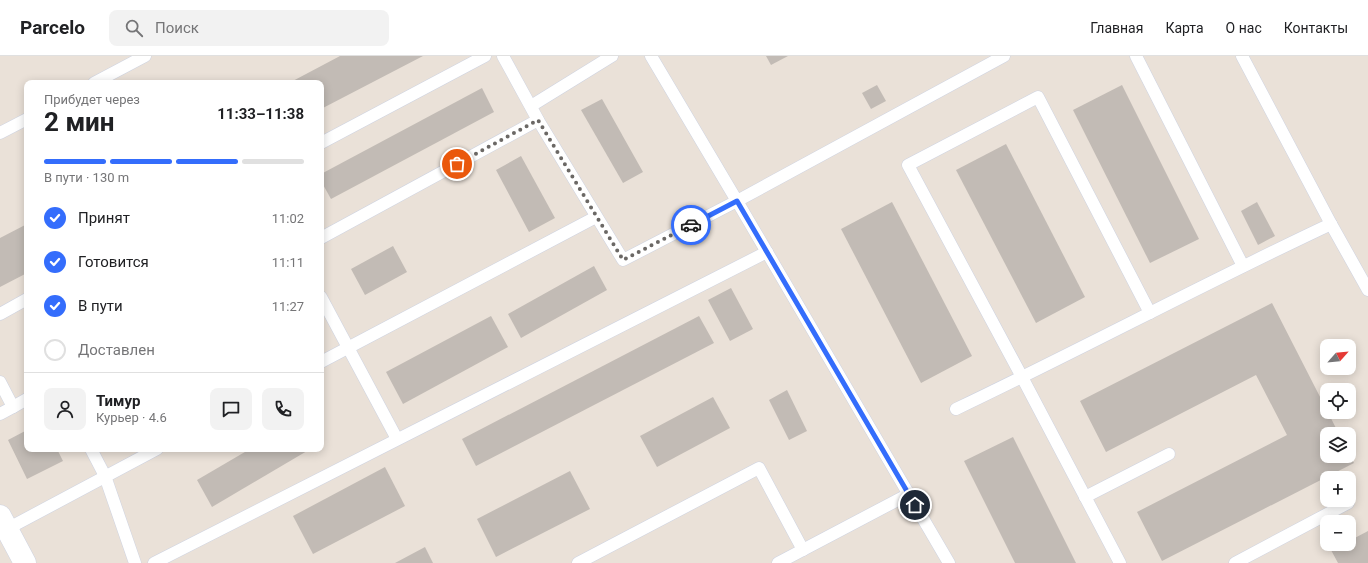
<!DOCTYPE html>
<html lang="ru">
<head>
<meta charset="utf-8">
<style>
  :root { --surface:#fff; --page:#f2f2f2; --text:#202124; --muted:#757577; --line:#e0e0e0; --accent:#346dfc }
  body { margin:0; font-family:Roboto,sans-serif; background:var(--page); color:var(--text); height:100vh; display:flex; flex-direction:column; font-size:15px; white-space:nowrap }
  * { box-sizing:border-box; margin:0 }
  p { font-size:13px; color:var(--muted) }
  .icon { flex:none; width:22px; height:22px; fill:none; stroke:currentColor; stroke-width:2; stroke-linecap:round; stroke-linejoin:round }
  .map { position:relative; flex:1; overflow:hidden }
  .sheet { position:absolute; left:24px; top:24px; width:300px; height:372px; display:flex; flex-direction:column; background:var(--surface); border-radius:8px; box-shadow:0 2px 10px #0003 }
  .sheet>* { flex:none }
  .needle { width:26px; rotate:63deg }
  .controls { position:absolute; left:1320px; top:283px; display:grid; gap:8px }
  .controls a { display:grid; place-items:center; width:36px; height:36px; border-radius:8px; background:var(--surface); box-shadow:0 2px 10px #0003; font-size:20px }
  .pin { position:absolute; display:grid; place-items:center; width:34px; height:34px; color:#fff; margin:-17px; border:2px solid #fff; border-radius:50%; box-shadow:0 1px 4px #0007 }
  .courier { position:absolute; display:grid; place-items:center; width:40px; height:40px; margin:-20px; border:3px solid #346dfc; border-radius:50%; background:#fff; color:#222; box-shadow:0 1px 5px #0007 }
  .head em { font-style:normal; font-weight:700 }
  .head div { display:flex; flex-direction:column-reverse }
  .head { display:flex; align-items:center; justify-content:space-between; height:68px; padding:0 20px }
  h1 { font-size:26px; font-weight:700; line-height:30px }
  .bar { display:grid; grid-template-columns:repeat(4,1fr); gap:6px 4px; align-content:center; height:48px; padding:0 20px }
  .bar i { height:5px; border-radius:3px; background:var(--line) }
  .bar .selected { background:var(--accent) }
  .bar p { grid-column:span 4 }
  .line { display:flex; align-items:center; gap:10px; padding:0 20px; border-top:1px solid var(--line) }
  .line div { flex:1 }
  .round { display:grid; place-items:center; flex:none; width:42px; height:42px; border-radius:8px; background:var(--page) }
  ol { padding:0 20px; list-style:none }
  li { display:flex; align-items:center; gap:12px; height:44px }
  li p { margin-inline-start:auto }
  li .icon { padding:4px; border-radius:50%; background:var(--accent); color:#fff; stroke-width:4 }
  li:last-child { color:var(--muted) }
  li i { width:22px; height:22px; border:2px solid var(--line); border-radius:50% }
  header { display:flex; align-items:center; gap:24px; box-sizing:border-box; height:56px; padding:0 20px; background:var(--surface); border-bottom:1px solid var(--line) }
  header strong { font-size:19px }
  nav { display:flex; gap:22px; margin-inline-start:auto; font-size:14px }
  .search { width:280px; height:36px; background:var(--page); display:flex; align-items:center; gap:10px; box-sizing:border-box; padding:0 14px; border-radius:8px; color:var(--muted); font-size:15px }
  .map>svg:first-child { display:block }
  .building { fill:#c2bbb5 }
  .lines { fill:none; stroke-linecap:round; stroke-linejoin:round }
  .lane-casing { stroke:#ced3e1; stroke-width:13 }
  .street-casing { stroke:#ced3e1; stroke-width:23 }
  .lane { stroke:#fff; stroke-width:12 }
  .street { stroke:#fff; stroke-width:22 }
  .done { stroke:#6b6865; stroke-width:4; stroke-dasharray:0 7.2 }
  .route { stroke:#346dfc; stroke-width:5 }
</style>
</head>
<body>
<header>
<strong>Parcelo</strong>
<div class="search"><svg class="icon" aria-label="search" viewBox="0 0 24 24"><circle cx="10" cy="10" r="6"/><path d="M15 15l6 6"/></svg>Поиск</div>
<nav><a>Главная</a><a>Карта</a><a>О нас</a><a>Контакты</a></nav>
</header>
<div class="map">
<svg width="1368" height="507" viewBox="0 0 1368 507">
  <rect width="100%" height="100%" fill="#eae1d8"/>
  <g class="building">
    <polygon points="340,0 423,0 321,53 321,27 289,27"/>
    <polygon points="766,0 788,0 771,9"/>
    <polygon points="877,29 886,45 871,53 862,37"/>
    <polygon points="1122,29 1199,183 1150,207 1073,54"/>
    <polygon points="482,32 494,56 331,143 321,125 321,118"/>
    <polygon points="602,43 643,116 623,127 581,54"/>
    <polygon points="1006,88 1085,241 1036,267 956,114"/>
    <polygon points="521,100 555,162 529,176 496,114"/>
    <polygon points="892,146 972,300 921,327 841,173"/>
    <polygon points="1257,146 1275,180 1258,189 1241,155"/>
    <polygon points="27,168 27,217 0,231 0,182"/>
    <polygon points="393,190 407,216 365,239 351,213"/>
    <polygon points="594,210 607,234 521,282 508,258"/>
    <polygon points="731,232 753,273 730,285 708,244"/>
    <polygon points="1272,247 1339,378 1327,378 1327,400 1350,400 1354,407 1162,505 1137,456 1287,379 1256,319 1106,396 1080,345"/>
    <polygon points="491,260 508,291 403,348 386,316"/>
    <polygon points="699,260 714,287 476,410 462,383"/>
    <polygon points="787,334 807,375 789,384 769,344"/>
    <polygon points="713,341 730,372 657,411 640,380"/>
    <polygon points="27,374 27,393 57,393 63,405 27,423 8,384"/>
    <polygon points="1013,381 1076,507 1015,507 964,405"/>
    <polygon points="250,393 306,393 307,395 212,451 197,424"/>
    <polygon points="385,411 405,450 313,498 293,460"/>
    <polygon points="570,415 590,453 496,501 477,463"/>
    <polygon points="1368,475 1368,507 1338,507 1331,494 1342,488 1349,488 1349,485"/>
    <polygon points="425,491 433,507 395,507"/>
  </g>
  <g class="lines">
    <g class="lane-casing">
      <g id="lane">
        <polyline points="503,0 538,64 623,204 737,145 1004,0"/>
        <polyline points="651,0 737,145 949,507"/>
        <polyline points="1136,0 1243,210"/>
        <polyline points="1242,0 1331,168 1368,234"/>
        <polyline points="94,27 145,0"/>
        <polyline points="531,50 612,0"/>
        <polyline points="0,77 27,63"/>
        <polyline points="321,87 485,0"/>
        <polyline points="321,182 538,64"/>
        <polyline points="321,241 397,383"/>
        <polyline points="0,258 27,243"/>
        <polyline points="321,306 596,161"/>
        <polyline points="0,326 13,351 0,358"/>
        <polyline points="13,351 27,343"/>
        <path d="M956,353C1082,293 1205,227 1331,168"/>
        <polyline points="91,393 105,420 135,507"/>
        <polyline points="1085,441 1169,398"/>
        <polyline points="7,473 157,393"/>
        <polyline points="154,507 767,196"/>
        <polyline points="578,507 759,412 803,494"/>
        <polyline points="778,507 909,438"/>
        <polyline points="1120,507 1022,321 908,109 1038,41 1150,257"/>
        <polyline points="1235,507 1348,447"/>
      </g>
    </g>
    <g class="street-casing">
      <polyline id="street" points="0,460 25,507"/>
    </g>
    <use href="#lane" class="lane"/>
    <use href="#street" class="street"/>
  </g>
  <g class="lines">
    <polyline class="done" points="457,108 538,64 623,204 691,169"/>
    <polyline class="route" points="691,169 737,145 915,449"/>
  </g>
</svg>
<div class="controls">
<a><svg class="needle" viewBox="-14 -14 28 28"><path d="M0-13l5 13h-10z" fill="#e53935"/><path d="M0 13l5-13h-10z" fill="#757577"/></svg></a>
<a><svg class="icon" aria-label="locate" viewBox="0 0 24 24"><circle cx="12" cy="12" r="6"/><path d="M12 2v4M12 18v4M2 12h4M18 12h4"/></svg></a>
<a><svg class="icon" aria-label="layers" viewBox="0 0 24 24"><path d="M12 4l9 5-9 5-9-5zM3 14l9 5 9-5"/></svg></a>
<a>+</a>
<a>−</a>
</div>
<div class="pin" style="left:457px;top:108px;background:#ea580c"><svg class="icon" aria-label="bag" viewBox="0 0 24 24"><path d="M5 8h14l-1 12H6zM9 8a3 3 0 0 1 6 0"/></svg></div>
<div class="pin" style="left:915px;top:449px;background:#1f2937"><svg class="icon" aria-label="home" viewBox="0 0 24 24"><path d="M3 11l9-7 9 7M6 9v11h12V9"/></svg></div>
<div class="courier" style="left:691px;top:169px"><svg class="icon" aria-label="car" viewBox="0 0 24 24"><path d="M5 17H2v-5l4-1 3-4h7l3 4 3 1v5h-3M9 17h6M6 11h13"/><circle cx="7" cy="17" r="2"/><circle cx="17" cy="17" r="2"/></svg></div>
<section class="sheet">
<div class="head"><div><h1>2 мин</h1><p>Прибудет через</p></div><em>11:33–11:38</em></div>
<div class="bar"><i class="selected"></i><i class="selected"></i><i class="selected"></i><i></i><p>В пути · 130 m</p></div>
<ol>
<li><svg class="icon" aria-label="check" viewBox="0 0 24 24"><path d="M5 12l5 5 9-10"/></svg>Принят<p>11:02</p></li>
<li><svg class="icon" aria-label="check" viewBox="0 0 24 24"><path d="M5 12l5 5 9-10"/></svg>Готовится<p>11:11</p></li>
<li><svg class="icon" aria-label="check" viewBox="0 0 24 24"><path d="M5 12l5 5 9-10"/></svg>В пути<p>11:27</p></li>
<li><i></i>Доставлен</li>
</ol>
<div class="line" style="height:72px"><a class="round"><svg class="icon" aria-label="person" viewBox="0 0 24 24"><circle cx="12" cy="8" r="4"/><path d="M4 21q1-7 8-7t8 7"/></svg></a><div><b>Тимур</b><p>Курьер · 4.6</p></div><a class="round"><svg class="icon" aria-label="chat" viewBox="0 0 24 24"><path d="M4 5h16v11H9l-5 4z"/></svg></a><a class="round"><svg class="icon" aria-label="phone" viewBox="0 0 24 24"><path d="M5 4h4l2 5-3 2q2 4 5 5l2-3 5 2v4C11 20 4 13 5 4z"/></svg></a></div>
</section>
</div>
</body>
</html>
